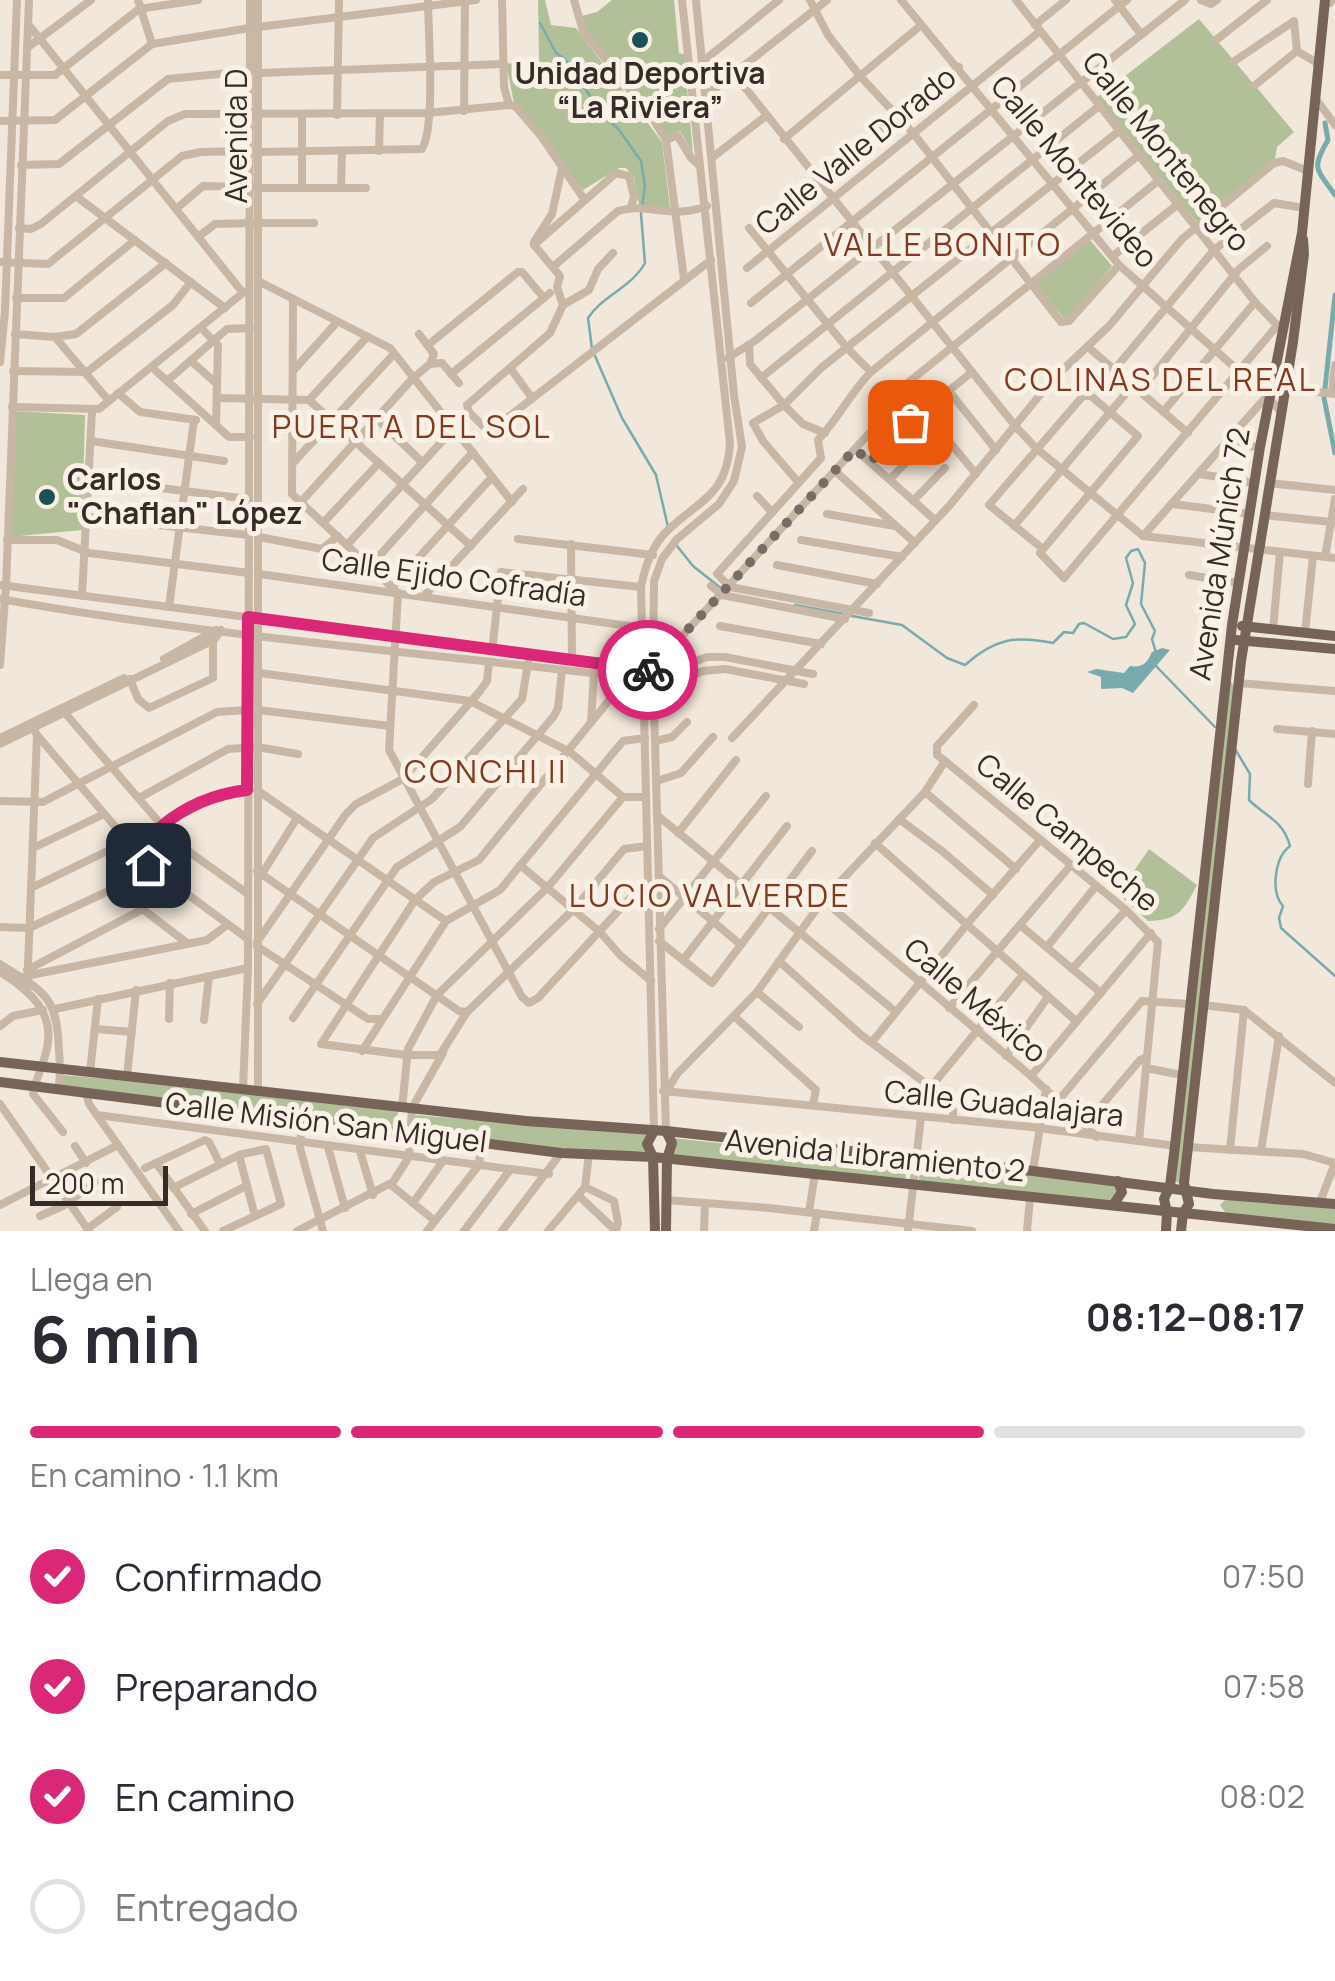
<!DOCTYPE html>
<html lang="es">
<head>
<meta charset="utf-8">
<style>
  :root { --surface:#fff; --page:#f2f2f3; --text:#2b2b33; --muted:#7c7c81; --line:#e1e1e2; --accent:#db2777 }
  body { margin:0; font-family:Manrope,sans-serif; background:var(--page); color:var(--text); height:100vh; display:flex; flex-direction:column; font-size:38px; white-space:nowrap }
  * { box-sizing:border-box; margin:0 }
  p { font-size:32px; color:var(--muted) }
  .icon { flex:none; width:55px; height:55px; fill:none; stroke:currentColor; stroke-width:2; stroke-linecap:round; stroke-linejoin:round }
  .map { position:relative; height:1231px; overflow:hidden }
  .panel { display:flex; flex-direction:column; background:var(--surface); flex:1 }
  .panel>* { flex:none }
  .scale { position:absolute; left:30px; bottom:25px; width:138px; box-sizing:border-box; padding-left:10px; border:5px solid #352c27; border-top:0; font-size:28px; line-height:35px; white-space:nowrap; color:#352c27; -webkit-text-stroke:8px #f9f1e6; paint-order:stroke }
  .pin { position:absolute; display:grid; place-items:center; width:85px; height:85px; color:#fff; margin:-42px; border-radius:20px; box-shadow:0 5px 15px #0006 }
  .courier { position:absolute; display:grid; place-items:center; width:100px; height:100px; margin:-50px; border:8px solid #db2777; border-radius:50%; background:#fff; color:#222; box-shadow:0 2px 12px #0007 }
  .head em { font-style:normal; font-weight:700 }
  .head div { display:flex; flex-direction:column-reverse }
  .head { display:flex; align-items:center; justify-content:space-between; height:170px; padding:0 30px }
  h1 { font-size:65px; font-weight:700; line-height:75px }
  .bar { display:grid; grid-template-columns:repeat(4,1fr); gap:15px 10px; align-content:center; height:120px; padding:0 30px }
  .bar i { height:12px; border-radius:8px; background:var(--line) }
  .bar .current { background:var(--accent) }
  .bar p { grid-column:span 4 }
  ol { padding:0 30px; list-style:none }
  li { display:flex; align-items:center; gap:30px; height:110px }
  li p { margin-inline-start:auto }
  li .icon { padding:10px; border-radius:50%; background:var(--accent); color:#fff; stroke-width:4 }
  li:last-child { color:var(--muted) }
  li i { width:55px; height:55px; border:5px solid var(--line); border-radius:50% }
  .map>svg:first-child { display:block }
  .green { fill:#b2c09a }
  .water { fill:#79abae }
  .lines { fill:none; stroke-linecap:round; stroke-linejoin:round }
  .stream { stroke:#79abae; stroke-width:2.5 }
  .canal { stroke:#79abae; stroke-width:5 }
  .minor { stroke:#c9b7a6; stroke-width:8 }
  .major { stroke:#776358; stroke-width:10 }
  .done { stroke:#776d66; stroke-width:10; stroke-dasharray:0 18 }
  .route { stroke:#db2777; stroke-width:12 }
  .poi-dot { fill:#1d5156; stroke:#f9f1e6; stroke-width:4 }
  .labels { text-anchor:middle; stroke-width:10; stroke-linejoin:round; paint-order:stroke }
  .poi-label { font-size:30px; font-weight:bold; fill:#352c27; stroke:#f9f1e6 }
  .street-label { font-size:30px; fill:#352c27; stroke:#f9f1e6 }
  .neighbourhood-label { font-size:32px; letter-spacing:2.5px; fill:#833a20; stroke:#f9f1e6 }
</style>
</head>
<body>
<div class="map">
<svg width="1335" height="1231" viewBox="0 0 1335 1231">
  <rect width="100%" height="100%" fill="#f1e7da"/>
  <g class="green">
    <polygon points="538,0 545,0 551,25 576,28 662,142 670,208 639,205 634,178 626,168 619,168 583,190 514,103 506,63 528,66 539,60"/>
    <polygon points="612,0 674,0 679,53 684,54 693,154 680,131 667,136 582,28 582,16 597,12"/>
    <polygon points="1199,19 1294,132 1277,147 1275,159 1197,222 1095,99"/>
    <polygon points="1090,240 1112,266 1066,321 1034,283"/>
    <polygon points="14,411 85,415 82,530 9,537"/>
    <polygon points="1235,643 1231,681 1234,688 1181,1183 1175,1182 1231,645"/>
    <path d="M1149,849L1197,885C1183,911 1179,920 1148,921L1118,894Z"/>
    <polygon points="62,1075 107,1079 398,1111 396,1127 61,1087"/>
    <polygon points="415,1115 646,1134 648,1151 587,1151 413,1132"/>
    <polygon points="672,1138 908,1163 905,1180 672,1156"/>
    <polygon points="921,1166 1112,1182 1117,1185 1118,1193 1107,1203 918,1184"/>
    <polygon points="1227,1198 1335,1207 1335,1228 1229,1218 1220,1205"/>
  </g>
  <path class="water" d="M1162,648L1170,650L1133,693L1122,688L1101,689V677L1087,672L1096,669L1124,673L1130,666C1143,668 1147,663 1152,652Z"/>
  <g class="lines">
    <g class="stream">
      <path d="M540,23L556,53L565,59L601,112L619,130L641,161L645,186L641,214L645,263C631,288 603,295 588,318L592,349"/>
      <polyline points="595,356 622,418 656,475 668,527"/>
      <polyline points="677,546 693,566 722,589"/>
      <polyline points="795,605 844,614"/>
      <path d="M852,616L902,625L947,658L965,665C994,639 1015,635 1053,643L1064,632L1073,633L1079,624L1084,623L1113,639L1126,637L1135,624L1126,605L1133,583L1126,558L1131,551L1138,549L1145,563L1141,604L1155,631L1152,639L1156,653"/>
      <polyline points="1156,666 1215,727"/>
      <path d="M1235,749L1250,774L1249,800C1265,816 1283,820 1290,846C1275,857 1270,892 1283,906L1279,918L1281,928L1335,976"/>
    </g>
    <g class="canal">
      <path d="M1325,123L1328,140C1311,169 1316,168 1335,195"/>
      <polyline points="1335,295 1324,398 1335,453"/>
    </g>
    <g class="minor">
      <polyline points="138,0 152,44"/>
      <polyline points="502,0 504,87 509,105"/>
      <polyline points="574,0 583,31 653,119 666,140 684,279"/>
      <polyline points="810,0 828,35 860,76 913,133 1061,322 1069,321 1119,265"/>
      <polyline points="901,0 1119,265 1267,396 1281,412"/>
      <polyline points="1016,0 1255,302 1279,327"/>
      <polyline points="1115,0 1140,33"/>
      <polyline points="1201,0 1211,4 1217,0"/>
      <polyline points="1330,3 1332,0"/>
      <polyline points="28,24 243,293"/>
      <polyline points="1035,25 1066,0"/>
      <polyline points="258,27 476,0"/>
      <polyline points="1216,40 1267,0"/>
      <polyline points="27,48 91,0"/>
      <polyline points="702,62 779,0"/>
      <polyline points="1233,62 1294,21 1297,51 1319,64"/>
      <polyline points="259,73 503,64"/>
      <polyline points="0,75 55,75 139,9 198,0"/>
      <polyline points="735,75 1016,427 1037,449 1143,536 1335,558"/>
      <polyline points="1254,86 1297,51"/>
      <polyline points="707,95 827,0"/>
      <polyline points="1316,99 1335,125"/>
      <polyline points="464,111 465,0"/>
      <polyline points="337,115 339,0"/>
      <polyline points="0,121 55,120 152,44 250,28"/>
      <polyline points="784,139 920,26"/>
      <polyline points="666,140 677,135 691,158 700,166"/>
      <polyline points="379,151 380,114"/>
      <path d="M261,152L422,149C436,126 428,31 428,0"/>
      <polyline points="713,157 766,116"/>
      <polyline points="21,165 59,164 168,79 250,71"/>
      <polyline points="820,180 959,67"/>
      <polyline points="260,188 366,188"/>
      <polyline points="302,188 302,114"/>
      <polyline points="341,188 342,151"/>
      <polyline points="77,197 225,308"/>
      <polyline points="176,209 203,186 251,187"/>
      <polyline points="260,223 314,223"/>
      <polyline points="19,228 31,229 41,224 168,121 185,114 428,113 509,105 515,106 541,136 584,199"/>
      <polyline points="749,228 848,349 871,372"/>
      <polyline points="198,237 215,224 251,223"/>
      <polyline points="534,242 552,214 562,168"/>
      <polyline points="1113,256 1177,205"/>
      <polyline points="0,262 48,264 182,156 201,152 251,151"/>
      <path d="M554,266L618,211C649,202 672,220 707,206"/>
      <polyline points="747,268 1039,32"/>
      <polyline points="260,282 390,348 512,502"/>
      <polyline points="16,298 64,298 135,240"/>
      <polyline points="293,299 292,494 398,593 389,750 522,997 529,1003 538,998 631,897 650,896"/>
      <polyline points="751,303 1127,0"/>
      <polyline points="563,305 557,287 560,276 534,245 616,173 629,176 634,197 631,207"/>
      <polyline points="205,332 218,345 216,425"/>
      <polyline points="15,334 55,337 76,334 166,263"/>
      <polyline points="419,334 434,354 430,364"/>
      <polyline points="55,337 109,401"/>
      <polyline points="428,345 518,272 522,272 544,298"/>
      <polyline points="749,345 750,364 784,405 803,424 825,433"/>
      <polyline points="1088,347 1188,433"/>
      <polyline points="728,358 756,340 1185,0"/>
      <polyline points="191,361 217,384"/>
      <polyline points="0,362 5,311 17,0"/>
      <polyline points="511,369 532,398"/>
      <polyline points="1114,370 1214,250 1274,203 1305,208"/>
      <polyline points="13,371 87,372 173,305 191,282"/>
      <polyline points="156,371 229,437 250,437"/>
      <polyline points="293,371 337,322"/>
      <polyline points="451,374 550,293"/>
      <polyline points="761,378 1099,106"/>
      <polyline points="167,381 227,329 250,328"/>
      <polyline points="1273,387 1335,394"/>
      <polyline points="949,391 996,450"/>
      <polyline points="1140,391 1239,269 1267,246"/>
      <polyline points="118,393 140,412 196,420"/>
      <polyline points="1332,393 1335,365"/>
      <polyline points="217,398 309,400 471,546"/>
      <polyline points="309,400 367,337"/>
      <polyline points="12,407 99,409 244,292"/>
      <polyline points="924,411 976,474"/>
      <polyline points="469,412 489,432 711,260"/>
      <polyline points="469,412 467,405 550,333 563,305 589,290 598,269 613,253"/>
      <polyline points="1163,412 1255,302"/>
      <polyline points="376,418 422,462"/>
      <polyline points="91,441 224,461"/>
      <polyline points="1226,444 1260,447"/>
      <polyline points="855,449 935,520"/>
      <polyline points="871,462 896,433 972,372"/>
      <polyline points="292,464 394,354"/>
      <polyline points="835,471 915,543"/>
      <polyline points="1200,474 1255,483"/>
      <polyline points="89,479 248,499"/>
      <polyline points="890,479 923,445"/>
      <polyline points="798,482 763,441 753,423 784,405 821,368 1119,131"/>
      <polyline points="1269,483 1335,490"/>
      <polyline points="757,496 772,512"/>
      <polyline points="913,501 945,468"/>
      <polyline points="301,502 413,378 430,364 442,363 459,383"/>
      <polyline points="1173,504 1250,514"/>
      <polyline points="827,514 895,526"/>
      <polyline points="1264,515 1331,522"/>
      <polyline points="87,517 248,535"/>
      <polyline points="323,523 379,463"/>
      <polyline points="1014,526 1133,385"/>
      <polyline points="1143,536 1267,396"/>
      <polyline points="259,537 322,549 338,536"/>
      <polyline points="518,539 653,555"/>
      <polyline points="7,540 57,540 89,553 249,573"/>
      <polyline points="801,540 902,557"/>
      <polyline points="571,544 572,661"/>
      <polyline points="347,545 469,412"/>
      <polyline points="1043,549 989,505 1083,396 1091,396 1138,436 1040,553 1064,578 1276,327"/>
      <polyline points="1325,557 1335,499"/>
      <polyline points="777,565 877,584"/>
      <polyline points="370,566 473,452"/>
      <polyline points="259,574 643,628"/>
      <polyline points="1189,575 1239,583"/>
      <polyline points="0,585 645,669"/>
      <polyline points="711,586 722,595 845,619"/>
      <polyline points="392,587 492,477"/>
      <polyline points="425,595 523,489"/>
      <polyline points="82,596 92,411"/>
      <path d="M0,599C213,637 429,653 643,679L669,673L681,637L877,425L894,394L1158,181"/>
      <polyline points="169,607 194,420"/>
      <path d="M869,613L730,587L717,574L821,458L818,440C839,418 850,393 871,372L1139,155"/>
      <polyline points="720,626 821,644"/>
      <polyline points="1273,629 1280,552"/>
      <polyline points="1305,633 1313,556"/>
      <polyline points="492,651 501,572 641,587"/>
      <polyline points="164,659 216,630"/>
      <polyline points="0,665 6,586 29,0"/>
      <polyline points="673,669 707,657 725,657 813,674"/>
      <polyline points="259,673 470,701 570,752 623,797"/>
      <polyline points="669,673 679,680 703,671 725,669 804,684"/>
      <polyline points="130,679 138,699 149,708 213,678 213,639"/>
      <polyline points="1238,683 1335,691"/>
      <polyline points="258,710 390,726"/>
      <polyline points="65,713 177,843 248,894"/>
      <polyline points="591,722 594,673"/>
      <polyline points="1277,729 1335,734"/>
      <polyline points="37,735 148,865 248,939"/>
      <polyline points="0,738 124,678"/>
      <polyline points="732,738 950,505 1053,379 1109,326 1182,239 1274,163 1283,161 1308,171"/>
      <polyline points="656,741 672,737 687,722"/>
      <polyline points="0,744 214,640 221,630"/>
      <polyline points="945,761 1126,910 1158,942 1139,1141"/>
      <polyline points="657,781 681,773 713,737"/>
      <polyline points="1308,784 1312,731"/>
      <polyline points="257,790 446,921"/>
      <polyline points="925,792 1016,869"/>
      <polyline points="139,798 228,749 257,747 298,754"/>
      <polyline points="0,801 43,802 217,712 248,710"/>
      <polyline points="657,815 896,1012"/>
      <polyline points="899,819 942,851 993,895"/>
      <path d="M162,826C186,805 216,794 247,790"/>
      <polyline points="678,833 736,760"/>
      <polyline points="875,843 1076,1021"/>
      <polyline points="33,848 104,814"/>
      <polyline points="520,865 600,932 620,955 651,981"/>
      <polyline points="257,871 459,1011 467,1012 574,909 624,849 647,846"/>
      <polyline points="262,874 297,818"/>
      <polyline points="659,876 741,945"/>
      <polyline points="31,888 128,841"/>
      <polyline points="115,888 187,943"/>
      <polyline points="823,900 1031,1076 1097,1137"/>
      <polyline points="1020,925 1101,993"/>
      <polyline points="0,927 29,928 115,888 177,843"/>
      <polyline points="659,929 766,796"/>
      <polyline points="659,941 712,983 812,851"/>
      <polyline points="257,942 346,814 356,804 403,779 480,691 487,681 489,663"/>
      <polyline points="257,946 368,1019 380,1019"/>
      <polyline points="1047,947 1096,886"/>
      <polyline points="683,960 787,826"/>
      <polyline points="779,961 860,1034 945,1098 953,1110 953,1120"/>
      <path d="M0,964C44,992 57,995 59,1050C60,1063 61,1076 58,1090"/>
      <polyline points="1072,969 1126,910"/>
      <polyline points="27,970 143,909"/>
      <path d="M0,972C32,992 58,1015 45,1056C41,1071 36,1078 33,1094L63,1132"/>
      <polyline points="26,976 207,940 227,925"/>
      <polyline points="27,991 37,735 33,728"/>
      <polyline points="757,992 799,1027"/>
      <polyline points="257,1004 373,838 432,799 522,699 528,663"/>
      <polyline points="1203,1005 1244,1010 1335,1083"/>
      <polyline points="949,1008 1070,866"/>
      <polyline points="55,1009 248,968"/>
      <polyline points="467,1012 440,1055 406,1055 321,1044 415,900 434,882 479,860 628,677"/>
      <polyline points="735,1017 816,1090 813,1104"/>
      <polyline points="293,1018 397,867 460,827 554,716 558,708 562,670"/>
      <polyline points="169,1019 170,983"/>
      <polyline points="204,1020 209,976"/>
      <polyline points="0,1026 13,1016 43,1010"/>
      <polyline points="96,1029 132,1032"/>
      <polyline points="872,1042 968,923 1040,840"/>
      <polyline points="362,1051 446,921 500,890 623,741 645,738"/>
      <polyline points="1006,1056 1048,997"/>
      <polyline points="1146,1068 1182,1075"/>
      <polyline points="90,1072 98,999"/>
      <polyline points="127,1076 136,990"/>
      <polyline points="1031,1076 1151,933"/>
      <polyline points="930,1088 1022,976"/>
      <polyline points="243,1089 248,968 250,0"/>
      <polyline points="258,1091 258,0"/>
      <polyline points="663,1091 1031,1127 1176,1146"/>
      <polyline points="667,1091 677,1074 757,992 823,900 925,792 945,761 937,755 937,746 974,705"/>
      <polyline points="86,1093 89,1104 179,1231"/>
      <polyline points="1058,1101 1142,1001 1190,1004"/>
      <polyline points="0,1104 89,1231"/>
      <polyline points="402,1108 408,1049 437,995 548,887 623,797 646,797"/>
      <polyline points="97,1115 549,1174"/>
      <polyline points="302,1120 300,1148 323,1231"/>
      <polyline points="1085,1125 1140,1060 1147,1057"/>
      <path d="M654,1131L641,587C645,566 652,545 668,530C701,499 727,495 730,443L682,0"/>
      <polyline points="666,1131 653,671 654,581 662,559 677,539 719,504 734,481 742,447 734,395 696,0"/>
      <polyline points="75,1146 86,1163"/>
      <polyline points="328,1147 345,1208"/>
      <polyline points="1187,1147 1303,1154 1335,1163"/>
      <polyline points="1230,1150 1244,1010"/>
      <polyline points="360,1151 373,1195"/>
      <polyline points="1261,1151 1279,1036"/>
      <polyline points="239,1155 255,1216"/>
      <polyline points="156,1163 205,1231"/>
      <polyline points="145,1168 205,1140 209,1142 220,1164"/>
      <polyline points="1033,1171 1046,1089"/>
      <polyline points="391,1185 435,1221"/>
      <polyline points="585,1187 614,1201 618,1223 616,1231"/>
      <polyline points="173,1188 239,1155 266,1149 281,1204 223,1231"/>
      <polyline points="579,1196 616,1231"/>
      <polyline points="666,1200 769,1208 972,1231"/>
      <polyline points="1320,1202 1335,1163"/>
      <polyline points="413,1203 443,1161"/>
      <polyline points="0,1205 118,1145"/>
      <polyline points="809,1212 815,1173"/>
      <polyline points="191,1214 246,1186"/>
      <polyline points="40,1216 63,1206 95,1182"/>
      <polyline points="87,1229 117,1207"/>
      <polyline points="297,1231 393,1182 409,1157 412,1108 443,1053"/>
      <polyline points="427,1231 479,1165 481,1141"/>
      <polyline points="464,1231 510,1170"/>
      <polyline points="502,1231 561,1153"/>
      <polyline points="548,1231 585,1187 589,1154"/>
      <polyline points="704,1231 705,1203"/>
      <polyline points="814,1231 817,1213"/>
      <polyline points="908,1231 921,1117"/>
      <polyline points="1027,1231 1030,1198"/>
    </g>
    <g class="major">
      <polyline points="1242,626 1335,636"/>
      <polyline points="1236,640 1335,649"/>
      <polyline points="0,1062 526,1121 666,1131 1033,1171 1213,1194 1335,1204"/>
      <polyline points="0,1082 561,1153 653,1157 1335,1229"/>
      <polyline points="654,1131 647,1144 653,1157 655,1231"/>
      <polyline points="666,1131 672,1143 667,1159 666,1231"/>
      <polyline points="1113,1205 1122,1192 1118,1181"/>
      <polyline points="1166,1231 1167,1212 1164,1199 1170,1186 1175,1146 1232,625 1260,447 1302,233 1325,0"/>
      <polyline points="1181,1231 1183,1213 1189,1204 1184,1183 1241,661 1293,342 1304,254 1303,239"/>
    </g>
  </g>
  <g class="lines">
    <polyline class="done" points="648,670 664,674 672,671 681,637 855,449 870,462 910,422"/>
    <path class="route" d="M148,865L177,843L162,826C187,805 215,794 247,790L248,617L648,670"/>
  </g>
  <g class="poi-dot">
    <circle cx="640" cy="40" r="10"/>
    <circle cx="47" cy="497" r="10"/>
  </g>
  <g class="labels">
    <g class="poi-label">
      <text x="640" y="84">Unidad Deportiva<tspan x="640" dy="34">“La Riviera”</tspan></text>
      <text x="67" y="490" text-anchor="start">Carlos<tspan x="67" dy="34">"Chaflan" López</tspan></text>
    </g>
    <g class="street-label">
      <text transform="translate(237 136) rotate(-90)" y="10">Avenida D</text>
      <text transform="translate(856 151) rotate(-39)" y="10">Calle Valle Dorado</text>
      <text transform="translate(1166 152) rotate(51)" y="10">Calle Montenegro</text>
      <text transform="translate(1074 172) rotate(50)" y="10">Calle Montevideo</text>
      <text transform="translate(1220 554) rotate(-81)" y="10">Avenida Múnich 72</text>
      <text transform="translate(454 578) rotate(8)" y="10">Calle Ejido Cofradía</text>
      <text transform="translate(1067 833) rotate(40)" y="10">Calle Campeche</text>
      <text transform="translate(975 1001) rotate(40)" y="10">Calle México</text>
      <text transform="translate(1004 1104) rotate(6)" y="10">Calle Guadalajara</text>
      <text transform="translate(326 1123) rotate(7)" y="10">Calle Misión San Miguel</text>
      <text transform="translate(875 1156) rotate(6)" y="10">Avenida Libramiento 2</text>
    </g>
    <g class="neighbourhood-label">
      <text x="943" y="256">VALLE BONITO</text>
      <text x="1161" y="391">COLINAS DEL REAL</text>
      <text x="412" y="438">PUERTA DEL SOL</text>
      <text x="486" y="783">CONCHI II</text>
      <text x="710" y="907">LUCIO VALVERDE</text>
    </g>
  </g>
</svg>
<div class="scale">200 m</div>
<div class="pin" style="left:910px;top:422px;background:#ea580c"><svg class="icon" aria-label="bag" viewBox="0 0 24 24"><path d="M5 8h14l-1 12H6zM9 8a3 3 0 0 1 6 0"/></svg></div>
<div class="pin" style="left:148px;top:865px;background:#1f2937"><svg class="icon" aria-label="home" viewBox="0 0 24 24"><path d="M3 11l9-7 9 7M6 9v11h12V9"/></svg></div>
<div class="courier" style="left:648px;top:670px"><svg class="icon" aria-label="bike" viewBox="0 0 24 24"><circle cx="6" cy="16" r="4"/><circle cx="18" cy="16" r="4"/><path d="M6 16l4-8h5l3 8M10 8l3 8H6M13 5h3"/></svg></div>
</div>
<section class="panel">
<div class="head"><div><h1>6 min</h1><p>Llega en</p></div><em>08:12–08:17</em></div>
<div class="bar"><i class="current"></i><i class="current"></i><i class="current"></i><i></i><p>En camino · 1.1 km</p></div>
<ol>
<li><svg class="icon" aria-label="check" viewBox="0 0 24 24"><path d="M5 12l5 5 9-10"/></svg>Confirmado<p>07:50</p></li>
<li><svg class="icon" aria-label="check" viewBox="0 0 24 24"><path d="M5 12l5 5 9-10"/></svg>Preparando<p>07:58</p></li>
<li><svg class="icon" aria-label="check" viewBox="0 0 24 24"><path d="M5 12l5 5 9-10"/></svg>En camino<p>08:02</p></li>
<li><i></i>Entregado</li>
</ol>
</section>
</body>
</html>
